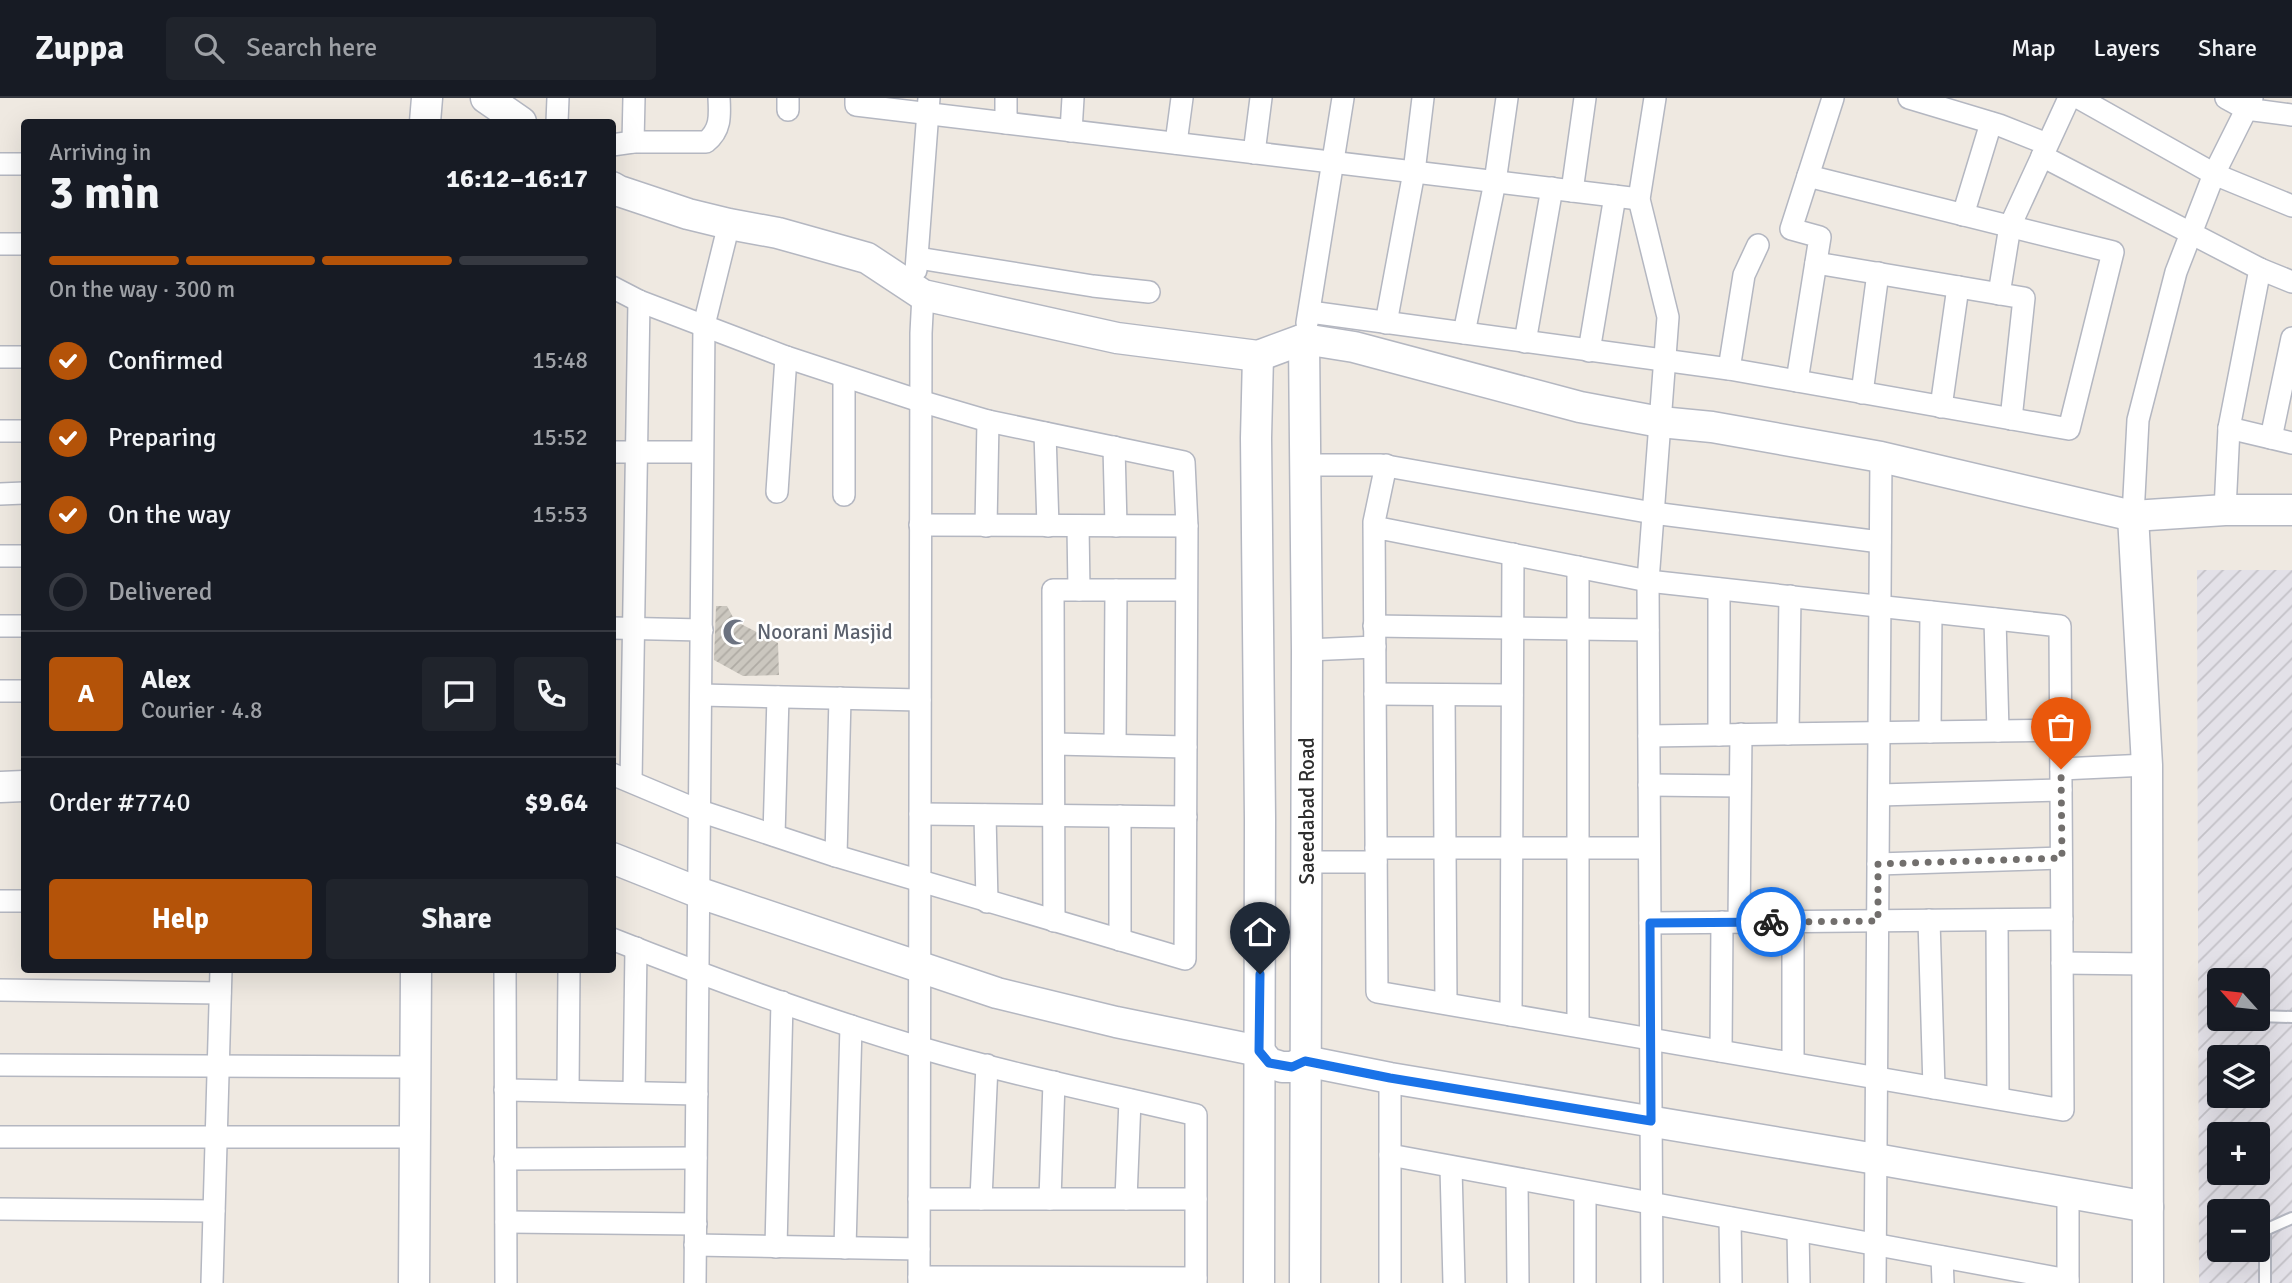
<!DOCTYPE html>
<html lang="en">
<head>
<meta charset="utf-8">
<style>
  :root { --surface:#171b24; --page:#20242c; --text:#f1f3f6; --muted:#9ea1a6; --line:#363941; --accent:#b45309 }
  body { margin:0; font-family:Signika,sans-serif; background:var(--page); color:var(--text); height:100vh; display:flex; flex-direction:column; font-size:26px; white-space:nowrap }
  * { box-sizing:border-box; margin:0 }
  p { font-size:23px; color:var(--muted) }
  .icon { flex:none; width:38px; height:38px; fill:none; stroke:currentColor; stroke-width:2; stroke-linecap:round; stroke-linejoin:round }
  .map { position:relative; flex:1; overflow:hidden }
  .details { position:absolute; left:21px; top:21px; width:595px; height:854px; display:flex; flex-direction:column; background:var(--surface); border-radius:7px; box-shadow:0 7px 28px #0002 }
  .details>* { flex:none }
  .needle { width:46px; rotate:297deg }
  .buttons { position:absolute; left:2207px; top:870px; display:grid; gap:14px }
  .buttons a { display:grid; place-items:center; width:63px; height:63px; border-radius:7px; background:var(--surface); box-shadow:0 7px 28px #0002; font-size:35px }
  .pin { position:absolute; display:grid; place-items:center; width:60px; height:60px; color:#fff; margin:-72px -30px; border-radius:50% 50% 50% 0; rotate:-45deg; box-shadow:0 0 7px #0007 }
  .pin .icon { rotate:45deg }
  .courier { position:absolute; display:grid; place-items:center; width:70px; height:70px; margin:-35px; border:5px solid #1a73e8; border-radius:50%; background:#fff; color:#222; box-shadow:0 2px 9px #0007 }
  .summary em { font-style:normal; font-weight:800 }
  .summary div { display:flex; flex-direction:column-reverse }
  .summary { display:flex; align-items:center; justify-content:space-between; height:119px; padding:0 28px }
  h1 { font-size:46px; font-weight:800; line-height:52px }
  .bar { display:grid; grid-template-columns:repeat(4,1fr); gap:10px 7px; align-content:center; height:84px; padding:0 28px }
  .bar i { height:9px; border-radius:5px; background:var(--line) }
  .bar .on { background:var(--accent) }
  .bar p { grid-column:span 4 }
  .line { display:flex; align-items:center; gap:18px; padding:0 28px; border-top:2px solid var(--line) }
  .line div { flex:1 }
  .round { display:grid; place-items:center; flex:none; width:74px; height:74px; border-radius:7px; background:var(--page) }
  ol { padding:0 28px; list-style:none }
  li { display:flex; align-items:center; gap:21px; height:77px }
  li p { margin-inline-start:auto }
  li .icon { padding:7px; border-radius:50%; background:var(--accent); color:#fff; stroke-width:4 }
  li:last-child { color:var(--muted) }
  li i { width:38px; height:38px; border:4px solid var(--line); border-radius:50% }
  .button { display:flex; gap:14px; margin-top:auto; padding:14px 28px }
  .button a { flex:1; height:80px; border-radius:7px; background:var(--accent); color:#fff; font-size:28px; font-weight:800; line-height:80px; text-align:center }
  .button a+a { background:var(--page); color:var(--text) }
  header { display:flex; align-items:center; gap:42px; box-sizing:border-box; height:98px; padding:0 35px; background:var(--surface); border-bottom:2px solid var(--line) }
  header strong { font-size:33px }
  nav { display:flex; gap:38px; margin-inline-start:auto; font-size:24px }
  .search { width:490px; height:63px; background:var(--page); display:flex; align-items:center; gap:18px; box-sizing:border-box; padding:0 24px; border-radius:7px; color:var(--muted); font-size:26px }
  .map>svg:first-child { display:block }
  .industrial { fill:url(#industrial-furrows); fill-rule:evenodd }
  .building { fill:url(#building-hatch) }
  .lines { fill:none; stroke-linecap:round; stroke-linejoin:round }
  .lane-casing { stroke:#b4b7c1; stroke-width:14 }
  .street-casing { stroke:#b4b7c1; stroke-width:24 }
  .secondary-casing { stroke:#b4b7c1; stroke-width:33 }
  .lane { stroke:#fff; stroke-width:10 }
  .street { stroke:#fff; stroke-width:21 }
  .secondary { stroke:#fff; stroke-width:30 }
  .done { stroke:#726f6d; stroke-width:7; stroke-dasharray:0 12.6 }
  .route { stroke:#1a73e8; stroke-width:9 }
  .labels { text-anchor:middle; stroke-width:5; stroke-linejoin:round; paint-order:stroke }
  .worship-label { font-size:21px; fill:#5b616d; stroke:#fff; text-anchor:start }
  .street-label { font-size:21px; fill:#2e2e2e; stroke:#fff }
</style>
</head>
<body>
<header>
<strong>Zuppa</strong>
<div class="search"><svg class="icon" aria-label="search" viewBox="0 0 24 24"><circle cx="10" cy="10" r="6"/><path d="M15 15l6 6"/></svg>Search here</div>
<nav><a>Map</a><a>Layers</a><a>Share</a></nav>
</header>
<div class="map">
<svg width="2292" height="1185" viewBox="0 0 2292 1185">
  <defs>
    <pattern id="industrial-furrows" width="10" height="10" patternUnits="userSpaceOnUse" patternTransform="scale(1.75)"><rect width="10" height="10" fill="#e3e1e8"/><path d="M-1 1l2-2M0 10L10 0M9 11l2-2" fill="none" stroke="#c3c1c7"/></pattern>
    <pattern id="building-hatch" width="6" height="6" patternUnits="userSpaceOnUse" patternTransform="scale(1.75)"><rect width="6" height="6" fill="#cbc7bf"/><path d="M-1 1l2-2M0 6l6-6M5 7l2-2" fill="none" stroke="#afaba4"/></pattern>
  </defs>
  <rect width="100%" height="100%" fill="#efe9e1"/>
  <path class="industrial" d="M2197,472H2292V1185H2199ZM2219,882H2258V920H2219ZM2219,959H2258V998H2219ZM2219,1036H2258V1074H2219ZM2219,1113H2258V1152H2219Z"/>
  <polygon class="building" points="716,508 727,508 735,523 778,545 779,577 743,578 714,562"/>
  <g class="lines">
    <g class="lane-casing">
      <g id="lane">
        <polyline points="2258,918 2292,919"/>
        <polyline points="2265,1185 2265,1132 2292,1120"/>
      </g>
    </g>
    <g class="street-casing">
      <g id="street">
        <polyline points="788,0 788,12"/>
        <polyline points="856,0 856,7 1639,101"/>
        <polyline points="1909,0 1999,27 2047,46"/>
        <polyline points="2079,0 2214,76 2292,108"/>
        <polyline points="2226,0 2246,11 2292,17"/>
        <polyline points="557,24 558,0"/>
        <polyline points="1006,25 1006,0"/>
        <polyline points="1071,33 1073,0"/>
        <polyline points="633,44 634,0"/>
        <polyline points="1176,45 1182,0"/>
        <path d="M612,47L633,44H706C721,32 720,18 719,0"/>
        <polyline points="1254,55 1261,0"/>
        <polyline points="2042,58 2260,171 2229,330 2225,412"/>
        <polyline points="0,66 24,66"/>
        <polyline points="1572,93 1585,0"/>
        <polyline points="1963,117 1991,25"/>
        <polyline points="0,146 24,146"/>
        <polyline points="918,160 1093,188 1149,194"/>
        <polyline points="1816,165 2024,200 2011,321"/>
        <polyline points="2260,171 2292,184"/>
        <polyline points="916,172 929,0"/>
        <polyline points="612,189 639,203 786,259 920,303 988,323 1184,364 1187,428 1185,861 836,758 700,713 612,676"/>
        <polyline points="1999,196 2010,128 2069,0"/>
        <polyline points="1310,214 1729,271 2069,331 2113,154 1808,78"/>
        <polyline points="1307,225 1343,0"/>
        <polyline points="1386,225 1414,74 1423,0"/>
        <polyline points="1464,235 1495,84 1507,0"/>
        <polyline points="1525,244 1552,90"/>
        <polyline points="1589,253 1615,98"/>
        <polyline points="0,259 24,259"/>
        <polyline points="1729,271 1744,177 1758,147"/>
        <polyline points="1797,283 1820,139 1791,131 1833,0"/>
        <polyline points="1862,295 1878,175"/>
        <polyline points="1941,309 1958,189"/>
        <polyline points="2229,330 2292,345"/>
        <polyline points="0,333 24,333"/>
        <polyline points="1045,335 1048,428"/>
        <polyline points="2271,340 2292,240"/>
        <polyline points="1114,349 1116,428"/>
        <polyline points="612,354 702,354"/>
        <polyline points="1306,367 1381,367 1653,415 1880,444"/>
        <polyline points="777,394 786,259"/>
        <polyline points="0,396 24,395"/>
        <polyline points="844,397 844,279"/>
        <polyline points="2133,418 2138,322 2176,174 2214,76 2252,0"/>
        <polyline points="920,427 1187,428"/>
        <polyline points="986,428 988,323"/>
        <polyline points="1078,428 1079,492"/>
        <polyline points="1374,429 1648,483 2060,528 2063,1012 1377,894 1374,424 1386,367"/>
        <polyline points="0,458 24,458"/>
        <polyline points="1995,521 1998,633"/>
        <polyline points="0,528 24,528"/>
        <polyline points="1374,528 1648,532"/>
        <polyline points="612,530 702,532"/>
        <polyline points="1307,552 1375,549"/>
        <polyline points="0,593 24,593"/>
        <polyline points="1375,596 1512,597"/>
        <polyline points="701,597 920,602"/>
        <polyline points="1444,597 1446,905"/>
        <polyline points="1930,634 1931,514"/>
        <polyline points="1788,636 1790,498"/>
        <polyline points="1719,637 1719,491"/>
        <polyline points="1649,638 2061,632"/>
        <polyline points="1055,646 1186,649"/>
        <polyline points="1115,647 1116,492"/>
        <polyline points="2061,671 2147,667"/>
        <polyline points="631,683 639,203"/>
        <polyline points="1649,687 1740,688"/>
        <polyline points="1879,697 2061,692"/>
        <polyline points="920,716 1186,719"/>
        <polyline points="985,717 987,804"/>
        <polyline points="1120,718 1120,842"/>
        <polyline points="774,737 778,599"/>
        <polyline points="1376,750 1649,750"/>
        <polyline points="836,758 840,600"/>
        <polyline points="1307,764 1376,764"/>
        <polyline points="1878,766 2061,760"/>
        <polyline points="0,803 24,803"/>
        <polyline points="1929,822 1934,990"/>
        <polyline points="1997,822 1998,1000"/>
        <polyline points="1054,823 1053,492 1186,492"/>
        <polyline points="1739,824 1741,636"/>
        <polyline points="1650,825 2062,821"/>
        <path d="M612,841C713,881 814,918 918,949C1009,976 1103,995 1196,1017V1185"/>
        <polyline points="2062,865 2147,866"/>
        <polyline points="505,872 506,1185"/>
        <polyline points="0,892 220,895"/>
        <polyline points="1511,917 1513,456"/>
        <polyline points="1578,928 1578,469"/>
        <polyline points="1721,953 1722,824"/>
        <polyline points="1793,965 1793,823"/>
        <polyline points="0,967 416,969"/>
        <polyline points="505,992 697,996"/>
        <polyline points="568,993 569,872"/>
        <polyline points="634,994 636,850"/>
        <polyline points="0,1039 415,1039"/>
        <polyline points="1390,1057 2068,1182"/>
        <polyline points="505,1061 696,1060"/>
        <polyline points="1451,1070 1454,1185"/>
        <polyline points="1517,1082 1518,1185"/>
        <polyline points="919,1101 1196,1101"/>
        <polyline points="981,1101 987,967"/>
        <polyline points="1050,1101 1054,984"/>
        <polyline points="1126,1101 1130,1002"/>
        <polyline points="0,1111 214,1113"/>
        <polyline points="1730,1120 1731,1185"/>
        <polyline points="506,1124 696,1126"/>
        <polyline points="1798,1133 1799,1185"/>
        <polyline points="695,1147 919,1151"/>
        <polyline points="776,1149 782,904"/>
        <polyline points="845,1150 851,928"/>
        <polyline points="1942,1159 1943,1185"/>
        <polyline points="919,1179 1196,1180"/>
        <polyline points="212,1185 221,872"/>
        <polyline points="695,1185 704,227 729,126"/>
        <polyline points="919,1185 921,235 923,197"/>
        <polyline points="1390,1185 1390,980"/>
        <polyline points="1585,1185 1585,1094"/>
        <polyline points="1652,1185 1648,483 1668,219 1639,101 1655,0"/>
        <polyline points="1875,1185 1881,359"/>
        <polyline points="2068,1185 2068,1095"/>
      </g>
    </g>
    <g class="secondary-casing">
      <g id="secondary">
        <polyline points="486,0 521,24"/>
        <polyline points="425,24 427,0"/>
        <polyline points="612,89 619,93 688,116 729,126 778,135 867,160 923,197 1117,240 1258,258 1304,241 1354,249 1580,309 1660,324 1712,329 1881,359 2133,418 2225,412 2292,412"/>
        <polyline points="1304,241 1307,552 1305,1185"/>
        <polyline points="1258,258 1256,340 1260,721 1259,1185"/>
        <polyline points="2133,418 2147,667 2148,1185"/>
        <polyline points="0,689 24,688"/>
        <polyline points="612,760 700,795 997,895 1116,924 1259,953 1269,965 1282,969 1292,969 1305,963 1390,980 1876,1061 2148,1109"/>
        <polyline points="414,1185 416,872"/>
      </g>
    </g>
    <use href="#lane" class="lane"/>
    <use href="#street" class="street"/>
    <use href="#secondary" class="secondary"/>
  </g>
  <g class="lines">
    <polyline class="done" points="1771,824 1878,823 1878,766 2062,760 2061,671"/>
    <polyline class="route" points="1260,876 1259,953 1269,965 1292,969 1305,963 1390,980 1651,1023 1650,825 1771,824"/>
  </g>
  <defs>
    <g id="mosque-bare" transform="scale(2.1)"><path d="M3.5-4.9A6 6 0 1 0 3.5 4.9A5 5 0 1 1 3.5-4.9Z" fill="#6b7280" stroke="#fff" stroke-width="2.5" paint-order="stroke"/></g>
  </defs>
  <g fill-rule="evenodd">
    <use href="#mosque-bare" x="736" y="534"/>
  </g>
  <g class="labels">
    <g class="worship-label">
      <text x="757" y="541">Noorani Masjid</text>
    </g>
    <g class="street-label">
      <text transform="translate(1307 713) rotate(-90)" y="7">Saeedabad Road</text>
    </g>
  </g>
</svg>
<div class="buttons">
<a><svg class="needle" viewBox="-14 -14 28 28"><path d="M0-13l5 13h-10z" fill="#e53935"/><path d="M0 13l5-13h-10z" fill="#9ea1a6"/></svg></a>
<a><svg class="icon" aria-label="layers" viewBox="0 0 24 24"><path d="M12 4l9 5-9 5-9-5zM3 14l9 5 9-5"/></svg></a>
<a>+</a>
<a>−</a>
</div>
<div class="pin" style="left:2061px;top:671px;background:#ea580c"><svg class="icon" aria-label="bag" viewBox="0 0 24 24"><path d="M5 8h14l-1 12H6zM9 8a3 3 0 0 1 6 0"/></svg></div>
<div class="pin" style="left:1260px;top:876px;background:#1f2937"><svg class="icon" aria-label="home" viewBox="0 0 24 24"><path d="M3 11l9-7 9 7M6 9v11h12V9"/></svg></div>
<div class="courier" style="left:1771px;top:824px"><svg class="icon" aria-label="bike" viewBox="0 0 24 24"><circle cx="6" cy="16" r="4"/><circle cx="18" cy="16" r="4"/><path d="M6 16l4-8h5l3 8M10 8l3 8H6M13 5h3"/></svg></div>
<section class="details">
<div class="summary"><div><h1>3 min</h1><p>Arriving in</p></div><em>16:12–16:17</em></div>
<div class="bar"><i class="on"></i><i class="on"></i><i class="on"></i><i></i><p>On the way · 300 m</p></div>
<ol>
<li><svg class="icon" aria-label="check" viewBox="0 0 24 24"><path d="M5 12l5 5 9-10"/></svg>Confirmed<p>15:48</p></li>
<li><svg class="icon" aria-label="check" viewBox="0 0 24 24"><path d="M5 12l5 5 9-10"/></svg>Preparing<p>15:52</p></li>
<li><svg class="icon" aria-label="check" viewBox="0 0 24 24"><path d="M5 12l5 5 9-10"/></svg>On the way<p>15:53</p></li>
<li><i></i>Delivered</li>
</ol>
<div class="line" style="height:126px"><b class="round" style="background:var(--accent);color:#fff">A</b><div><b>Alex</b><p>Courier · 4.8</p></div><a class="round"><svg class="icon" aria-label="chat" viewBox="0 0 24 24"><path d="M4 5h16v11H9l-5 4z"/></svg></a><a class="round"><svg class="icon" aria-label="phone" viewBox="0 0 24 24"><path d="M5 4h4l2 5-3 2q2 4 5 5l2-3 5 2v4C11 20 4 13 5 4z"/></svg></a></div>
<div class="line" style="height:91px"><div>Order #7740</div><b>$9.64</b></div>
<div class="button"><a>Help</a><a>Share</a></div>
</section>
</div>
</body>
</html>
